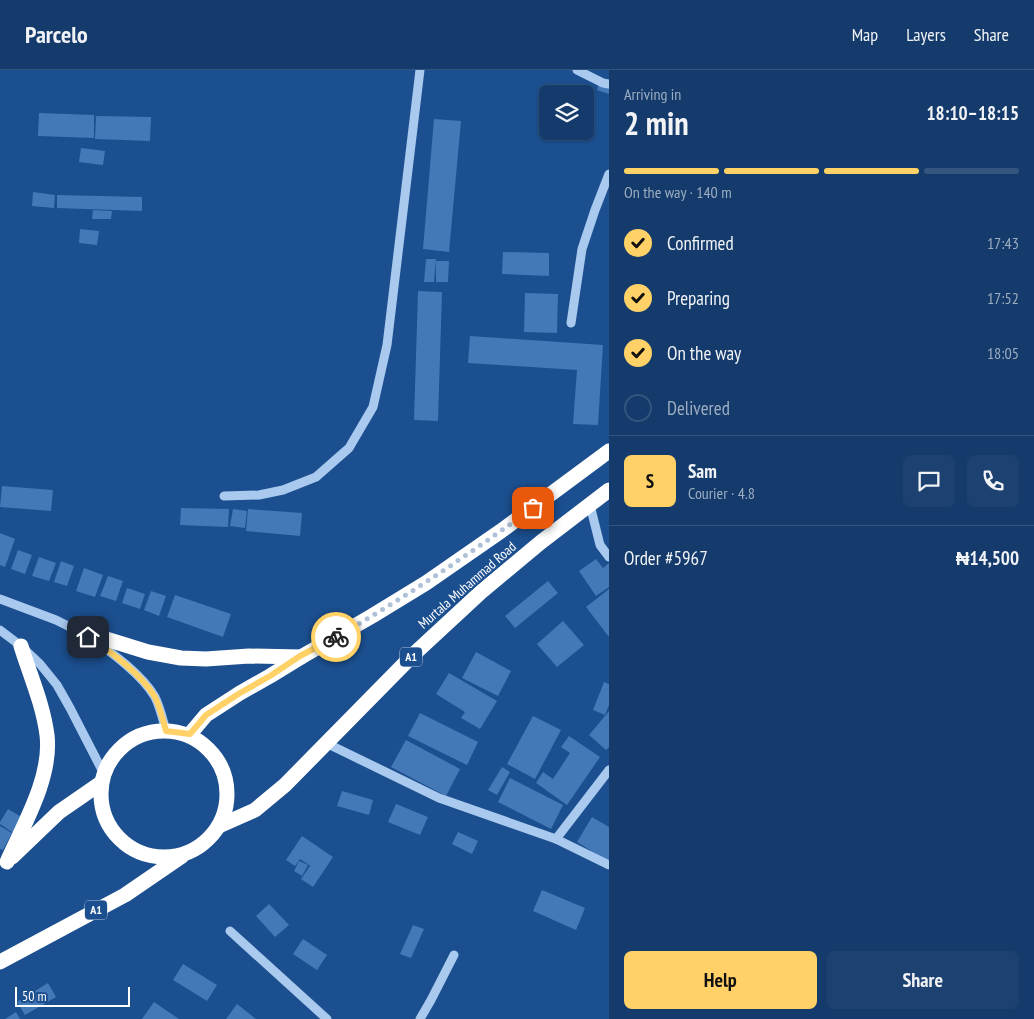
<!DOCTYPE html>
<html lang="en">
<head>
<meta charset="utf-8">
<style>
  :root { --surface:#143b6b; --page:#1d4271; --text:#f1f3f6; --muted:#9dadc1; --line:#33557e; --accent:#ffd166 }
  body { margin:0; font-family:"PT Sans Narrow",sans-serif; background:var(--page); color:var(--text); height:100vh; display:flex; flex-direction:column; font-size:19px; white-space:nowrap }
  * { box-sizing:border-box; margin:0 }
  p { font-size:16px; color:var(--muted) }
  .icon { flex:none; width:28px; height:28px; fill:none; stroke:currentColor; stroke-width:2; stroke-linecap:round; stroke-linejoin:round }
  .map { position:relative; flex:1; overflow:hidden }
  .panel { display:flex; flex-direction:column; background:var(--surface); width:425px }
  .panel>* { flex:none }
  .controls { position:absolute; left:539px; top:15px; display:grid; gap:10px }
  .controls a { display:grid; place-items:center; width:55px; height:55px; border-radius:8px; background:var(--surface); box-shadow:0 1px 4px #0004,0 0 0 1px var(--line); font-size:25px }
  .scale { position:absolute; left:15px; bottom:12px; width:115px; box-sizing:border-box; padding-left:5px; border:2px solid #fff; border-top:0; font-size:14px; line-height:18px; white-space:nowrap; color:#fff; -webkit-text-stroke:4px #1b4f8f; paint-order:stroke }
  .pin { position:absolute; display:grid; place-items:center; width:42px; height:42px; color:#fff; margin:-21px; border-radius:10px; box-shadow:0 2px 8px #0006 }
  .courier { position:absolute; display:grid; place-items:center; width:50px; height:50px; margin:-25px; border:4px solid #ffd166; border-radius:50%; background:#fff; color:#222; box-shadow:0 1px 6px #0007 }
  .head em { font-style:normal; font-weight:700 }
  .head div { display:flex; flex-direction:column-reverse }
  .head { display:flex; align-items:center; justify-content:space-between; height:85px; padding:0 15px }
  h1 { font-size:32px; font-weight:700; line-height:38px }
  .bar { display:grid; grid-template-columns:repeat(4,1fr); gap:8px 5px; align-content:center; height:60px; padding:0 15px }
  .bar i { height:6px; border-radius:4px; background:var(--line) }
  .bar .active { background:var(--accent) }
  .bar p { grid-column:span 4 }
  .line { display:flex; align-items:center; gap:12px; padding:0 15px; border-top:1px solid var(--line) }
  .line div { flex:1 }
  .round { display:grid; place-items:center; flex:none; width:52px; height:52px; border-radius:8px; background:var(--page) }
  ol { padding:0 15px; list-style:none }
  li { display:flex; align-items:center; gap:15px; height:55px }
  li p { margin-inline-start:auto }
  li .icon { padding:5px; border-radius:50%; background:var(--accent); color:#111; stroke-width:4 }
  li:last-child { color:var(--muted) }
  li i { width:28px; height:28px; border:2px solid var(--line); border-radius:50% }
  .button { display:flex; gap:10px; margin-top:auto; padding:10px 15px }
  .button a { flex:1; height:58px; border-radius:8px; background:var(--accent); color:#111; font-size:20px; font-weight:700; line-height:58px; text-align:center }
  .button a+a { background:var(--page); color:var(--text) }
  header { display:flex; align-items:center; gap:30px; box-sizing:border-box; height:70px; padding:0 25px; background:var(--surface); border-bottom:1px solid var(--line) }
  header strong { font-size:24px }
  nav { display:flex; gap:28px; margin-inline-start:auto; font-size:18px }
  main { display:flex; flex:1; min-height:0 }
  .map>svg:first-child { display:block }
  .building { fill:#4478b7 }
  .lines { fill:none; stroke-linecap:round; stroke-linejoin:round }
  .minor { stroke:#a9c9ee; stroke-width:9 }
  .highway { stroke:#fff; stroke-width:15 }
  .done { stroke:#afc1d8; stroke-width:5; stroke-dasharray:0 9 }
  .route { stroke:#ffd166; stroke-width:6 }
  .labels { text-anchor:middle; stroke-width:4; stroke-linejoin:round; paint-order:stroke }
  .shield { fill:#1b4f8f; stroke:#bbcadd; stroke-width:1 }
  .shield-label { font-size:12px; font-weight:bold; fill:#fff }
  .street-label { font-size:14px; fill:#fff; stroke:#1b4f8f }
</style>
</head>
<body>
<header>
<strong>Parcelo</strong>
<nav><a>Map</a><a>Layers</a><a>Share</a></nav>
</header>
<main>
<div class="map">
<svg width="609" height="949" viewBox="0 0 609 949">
  <rect width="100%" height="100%" fill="#1b4f8f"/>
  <g class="building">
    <polygon points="599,13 609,16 609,24 597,20"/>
    <polygon points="39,43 94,45 94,68 38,66"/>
    <polygon points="96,46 151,47 150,71 95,69"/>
    <polygon points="434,49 461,51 449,182 423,179"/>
    <polygon points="81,78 105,81 103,95 79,92"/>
    <polygon points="33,122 55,125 54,138 32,136"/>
    <polygon points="57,125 142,127 142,141 57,138"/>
    <polygon points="93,140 112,141 111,149 92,149"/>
    <polygon points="80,159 99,161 97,175 79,173"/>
    <polygon points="503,182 549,183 549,206 502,204"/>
    <polygon points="426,189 436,189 434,212 424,212"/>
    <polygon points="436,191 449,191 448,212 436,212"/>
    <polygon points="418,221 442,222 438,351 414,350"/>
    <polygon points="525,223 558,224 557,263 524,262"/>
    <polygon points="470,266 603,275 598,355 573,354 577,300 468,293"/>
    <polygon points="2,416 53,420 51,441 0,437"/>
    <polygon points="181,438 229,439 228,457 180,455"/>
    <polygon points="233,439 247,441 245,458 230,456"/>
    <polygon points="248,439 302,443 300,466 246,461"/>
    <polygon points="0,463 15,469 5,497 0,495"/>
    <polygon points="18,480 32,485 25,504 11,499"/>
    <polygon points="39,487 56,493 49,511 32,506"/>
    <polygon points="596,489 603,498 609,493 609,517 596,526 579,501"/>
    <polygon points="61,491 74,496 67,516 54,512"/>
    <polygon points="84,498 103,505 95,527 76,521"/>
    <polygon points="108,506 123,511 116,531 100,526"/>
    <polygon points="548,511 558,523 515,558 505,546"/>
    <polygon points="127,518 145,524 140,539 122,533"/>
    <polygon points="609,519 609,567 586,537"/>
    <polygon points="151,521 166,526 159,546 144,540"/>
    <polygon points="175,525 231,544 223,567 167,547"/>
    <polygon points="563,551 584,575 557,597 537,574"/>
    <polygon points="476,582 511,601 498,626 462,608"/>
    <polygon points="449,603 497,631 480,659 461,648 465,642 436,624"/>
    <polygon points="604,612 609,614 609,635 605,645 593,640"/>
    <polygon points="609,641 609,677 606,680 589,665"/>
    <polygon points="420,643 478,672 467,695 408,666"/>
    <polygon points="533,646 561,660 535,709 507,694"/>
    <polygon points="569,666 600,687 567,735 536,713 543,702 553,709 570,683 561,677"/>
    <polygon points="406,670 460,699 446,726 391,697"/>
    <polygon points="502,697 510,702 497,725 488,720"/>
    <polygon points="510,708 563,735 551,759 498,732"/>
    <polygon points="342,721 373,730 369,745 337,736"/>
    <polygon points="396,734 428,747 420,765 388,752"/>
    <polygon points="8,739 25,749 15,764 0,754 0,752"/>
    <polygon points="592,747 609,757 609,792 577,772"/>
    <polygon points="0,756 12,763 3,780 0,779"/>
    <polygon points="458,762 478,771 472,784 452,774"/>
    <polygon points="302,766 333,787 313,817 301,809 310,796 312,797 300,789 295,796 286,790"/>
    <polygon points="299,791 308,795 302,806 294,801"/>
    <polygon points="542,820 585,838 576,860 533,841"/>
    <polygon points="269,834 289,855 275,867 256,846"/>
    <polygon points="413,855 424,859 411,888 400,884"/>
    <polygon points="303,869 327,885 317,900 293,884"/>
    <polygon points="183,894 217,915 207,931 173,910"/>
    <polygon points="48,913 56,927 25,945 17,932"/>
    <polygon points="154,932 179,949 142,949"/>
    <polygon points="237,934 256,949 226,949"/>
    <polygon points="16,942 20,949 5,949"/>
  </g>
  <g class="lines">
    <g class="minor">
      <polyline points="577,0 603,13 609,14"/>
      <polyline points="571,253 582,179 595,140 609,104"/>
      <polyline points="224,426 259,425 283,420 316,407 349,378 373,337 387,275 420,0"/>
      <polyline points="590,435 600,475 609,487"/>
      <polyline points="0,529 56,550 80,562"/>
      <polyline points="0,560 21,576 40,594 57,615 70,638 104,704"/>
      <path d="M91,569C112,582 143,606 155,627C160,637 163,650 166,661"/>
      <polyline points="326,673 439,728 556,769 609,795"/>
      <polyline points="556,769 609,700"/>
      <polyline points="230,861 327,949"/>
      <polyline points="420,949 431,930 454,885"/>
    </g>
    <g class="highway">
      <polyline points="77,560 148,582 181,588 206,589 249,586 301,587"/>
      <circle cx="164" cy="724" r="63"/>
      <polyline points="190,664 206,645 240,623 270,606 301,587 372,546 426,513 501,461 609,381"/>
      <polyline points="219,756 255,740 285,715 414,584 481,522 541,472 609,420"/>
      <polyline points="12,787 59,742 101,713"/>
      <path d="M7,792C24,754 52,707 47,665C43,634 30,605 21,576"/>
      <polyline points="0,892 125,825 182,786"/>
    </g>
  </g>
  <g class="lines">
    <path class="done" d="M336,567C405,528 469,484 533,438"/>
    <path class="route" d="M88,567C109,580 142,605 155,627C160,637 163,650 166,661L190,664L206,645L240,623L270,606L300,586L336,567"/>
  </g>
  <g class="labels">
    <g class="shield">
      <rect x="400" y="577.5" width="22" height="19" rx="4"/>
      <rect x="85" y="830.5" width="22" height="19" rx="4"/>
    </g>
    <g class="shield-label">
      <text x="411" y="591">A1</text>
      <text x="96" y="844">A1</text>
    </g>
    <g class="street-label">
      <text transform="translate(467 515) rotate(-41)" y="5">Murtala Muhammad Road</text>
    </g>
  </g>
</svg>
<div class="controls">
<a><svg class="icon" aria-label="layers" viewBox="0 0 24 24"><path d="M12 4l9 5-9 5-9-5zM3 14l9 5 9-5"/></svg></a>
</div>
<div class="scale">50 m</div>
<div class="pin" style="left:533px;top:438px;background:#ea580c"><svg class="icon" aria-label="bag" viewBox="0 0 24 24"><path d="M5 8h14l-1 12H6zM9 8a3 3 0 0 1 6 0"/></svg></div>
<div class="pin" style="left:88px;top:567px;background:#1f2937"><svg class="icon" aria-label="home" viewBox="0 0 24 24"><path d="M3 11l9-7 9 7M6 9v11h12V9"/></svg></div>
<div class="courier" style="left:336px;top:567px"><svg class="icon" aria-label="bike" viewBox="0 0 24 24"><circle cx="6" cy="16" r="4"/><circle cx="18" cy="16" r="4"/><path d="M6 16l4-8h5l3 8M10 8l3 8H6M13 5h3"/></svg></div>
</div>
<section class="panel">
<div class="head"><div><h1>2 min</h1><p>Arriving in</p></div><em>18:10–18:15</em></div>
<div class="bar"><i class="active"></i><i class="active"></i><i class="active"></i><i></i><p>On the way · 140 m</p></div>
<ol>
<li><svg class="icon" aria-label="check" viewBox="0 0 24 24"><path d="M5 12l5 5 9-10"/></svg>Confirmed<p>17:43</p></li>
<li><svg class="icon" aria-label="check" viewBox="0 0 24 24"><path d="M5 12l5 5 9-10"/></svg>Preparing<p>17:52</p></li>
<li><svg class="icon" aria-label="check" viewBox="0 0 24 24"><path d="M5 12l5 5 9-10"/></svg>On the way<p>18:05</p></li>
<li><i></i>Delivered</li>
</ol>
<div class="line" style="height:90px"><b class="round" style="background:var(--accent);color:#111">S</b><div><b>Sam</b><p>Courier · 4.8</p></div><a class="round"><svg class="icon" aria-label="chat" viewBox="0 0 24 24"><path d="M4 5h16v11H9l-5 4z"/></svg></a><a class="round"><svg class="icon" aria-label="phone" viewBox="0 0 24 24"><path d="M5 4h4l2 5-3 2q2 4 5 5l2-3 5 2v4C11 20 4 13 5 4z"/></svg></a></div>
<div class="line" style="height:65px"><div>Order #5967</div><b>₦14,500</b></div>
<div class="button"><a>Help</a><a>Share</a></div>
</section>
</main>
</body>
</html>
